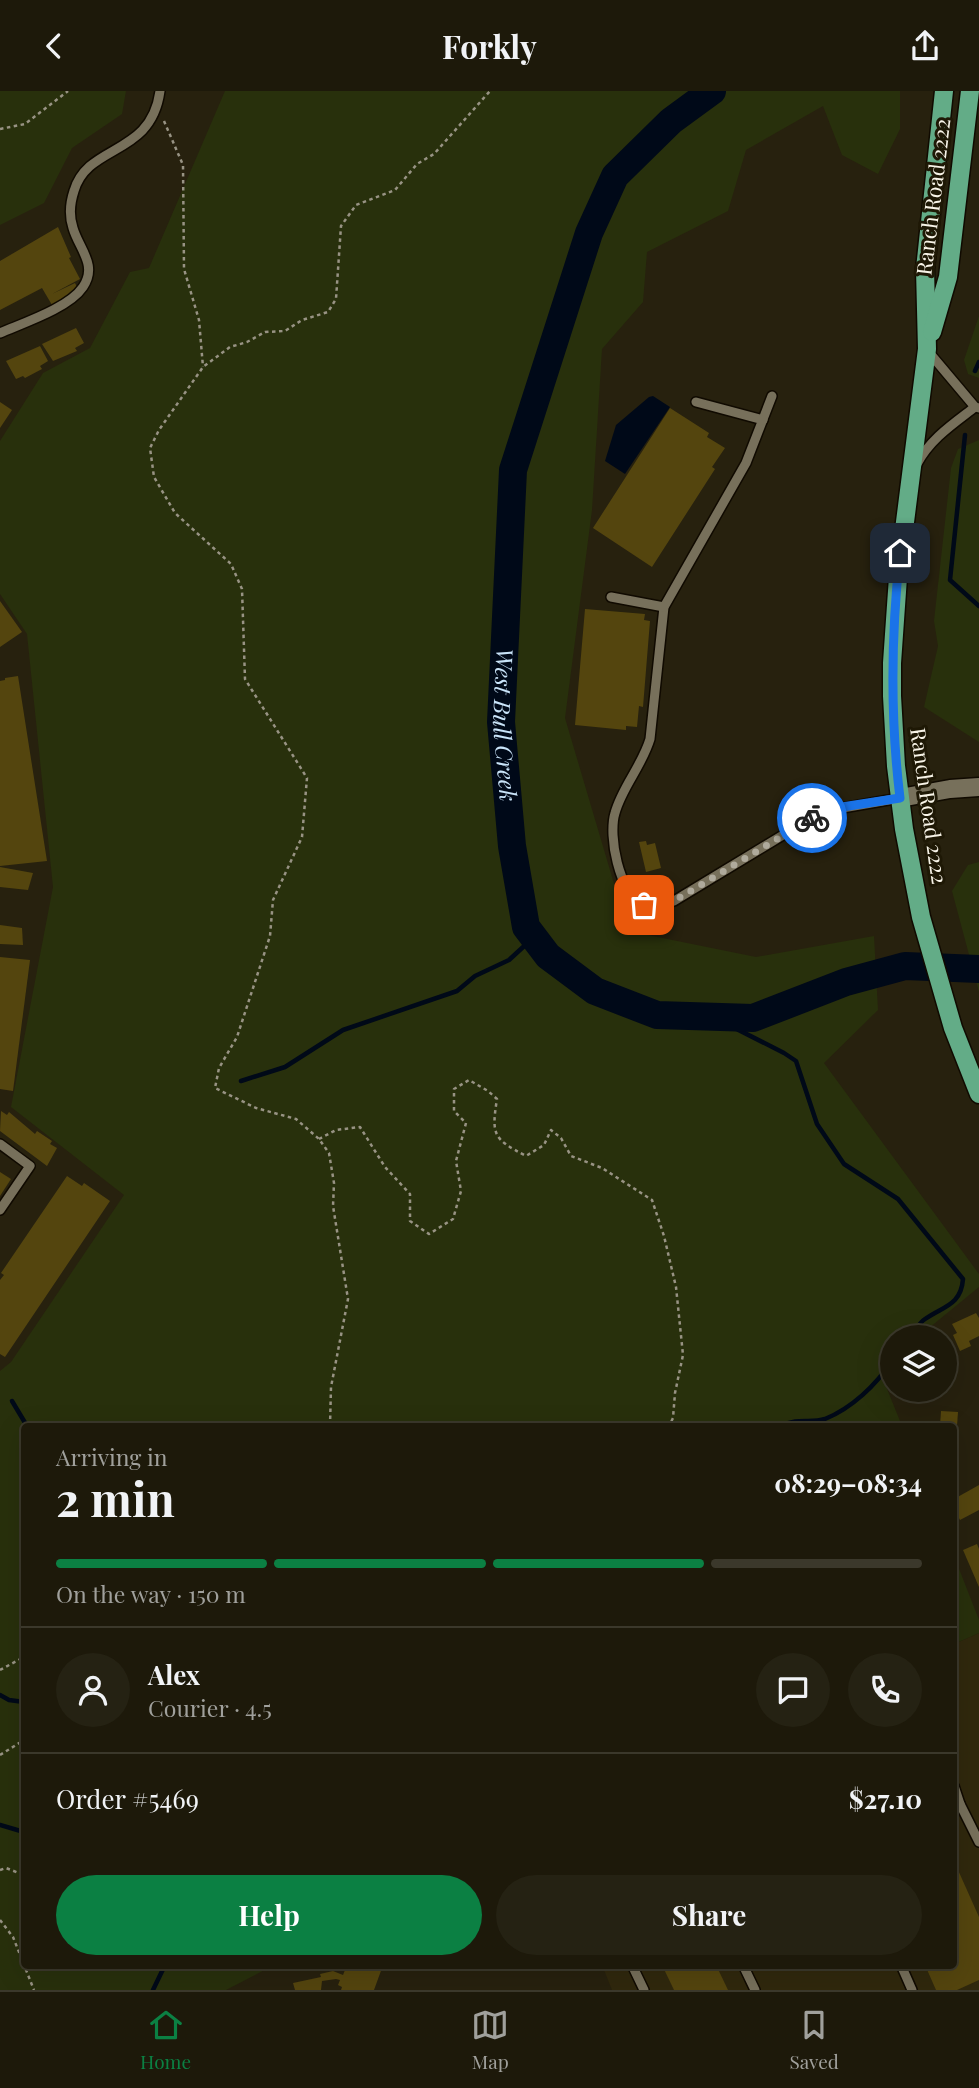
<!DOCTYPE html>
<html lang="en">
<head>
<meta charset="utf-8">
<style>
  :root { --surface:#1d190a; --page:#252213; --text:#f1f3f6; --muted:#a0a09c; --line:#3b382b; --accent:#0b8043 }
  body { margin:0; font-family:"Playfair Display",serif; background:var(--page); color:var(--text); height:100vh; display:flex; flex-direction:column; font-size:26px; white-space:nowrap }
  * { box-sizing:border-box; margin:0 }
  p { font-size:23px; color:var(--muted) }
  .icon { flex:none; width:38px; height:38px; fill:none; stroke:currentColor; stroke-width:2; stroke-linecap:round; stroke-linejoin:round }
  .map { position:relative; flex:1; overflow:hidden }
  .side { position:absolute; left:21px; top:1332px; width:936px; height:546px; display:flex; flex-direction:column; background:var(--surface); border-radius:7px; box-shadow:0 7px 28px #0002,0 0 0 2px var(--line) }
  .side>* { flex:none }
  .buttons { position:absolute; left:880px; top:1234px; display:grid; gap:14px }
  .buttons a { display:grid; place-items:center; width:77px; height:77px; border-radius:50%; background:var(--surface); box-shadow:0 7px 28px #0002,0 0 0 2px var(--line); font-size:35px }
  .pin { position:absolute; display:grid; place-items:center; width:60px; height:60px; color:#fff; margin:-30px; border-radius:14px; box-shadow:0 4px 10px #0006 }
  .courier { position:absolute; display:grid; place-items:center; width:70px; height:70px; margin:-35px; border:5px solid #1a73e8; border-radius:50%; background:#fff; color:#222; box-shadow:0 2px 9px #0007 }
  .overview em { font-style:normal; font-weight:700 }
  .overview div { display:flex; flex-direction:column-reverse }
  .overview { display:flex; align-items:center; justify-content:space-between; height:119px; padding:0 35px }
  h1 { font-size:46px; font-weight:700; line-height:52px }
  .bar { display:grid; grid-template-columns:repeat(4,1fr); gap:10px 7px; align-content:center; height:84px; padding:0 35px }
  .bar i { height:9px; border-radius:5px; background:var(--line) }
  .bar .selected { background:var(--accent) }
  .bar p { grid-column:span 4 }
  .line { display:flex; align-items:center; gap:18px; padding:0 35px; border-top:2px solid var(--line) }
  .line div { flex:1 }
  .round { display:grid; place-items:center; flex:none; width:74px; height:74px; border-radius:37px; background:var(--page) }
  .cta { display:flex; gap:14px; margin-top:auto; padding:14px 35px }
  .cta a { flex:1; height:80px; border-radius:42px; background:var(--accent); color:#fff; font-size:28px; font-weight:700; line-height:80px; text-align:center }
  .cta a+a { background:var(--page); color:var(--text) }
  header { display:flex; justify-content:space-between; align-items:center; height:91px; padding:0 35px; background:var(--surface); font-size:32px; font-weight:700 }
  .menu { display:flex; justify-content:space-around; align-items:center; height:98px; border-top:2px solid var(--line); background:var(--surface); font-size:19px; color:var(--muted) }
  .menu a { display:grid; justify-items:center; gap:4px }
  .menu .selected { color:var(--accent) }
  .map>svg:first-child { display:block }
  .built { fill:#30280d }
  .green { fill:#28300c }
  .water { fill:#000918 }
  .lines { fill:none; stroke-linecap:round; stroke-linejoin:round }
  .stream { stroke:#000918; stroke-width:4.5 }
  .river { stroke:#000918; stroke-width:28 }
  .building { fill:#54450e }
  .service-casing { stroke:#100a00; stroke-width:12 }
  .tertiary-casing { stroke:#100a00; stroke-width:21 }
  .primary-casing { stroke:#100a00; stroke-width:21 }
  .path { stroke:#989384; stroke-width:2.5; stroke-dasharray:3.5 3.5; stroke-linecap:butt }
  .service { stroke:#77705b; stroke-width:9 }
  .tertiary { stroke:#77705b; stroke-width:18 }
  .primary { stroke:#63ac87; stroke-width:18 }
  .done { stroke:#afaa9c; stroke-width:7; stroke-dasharray:0 12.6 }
  .route { stroke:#1a73e8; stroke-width:9 }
  .labels { text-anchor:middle; stroke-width:6; stroke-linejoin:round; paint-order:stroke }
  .street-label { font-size:21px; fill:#f8f4e8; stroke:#1e1805 }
  .water-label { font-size:23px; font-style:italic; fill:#c9e4f9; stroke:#1e1805 }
</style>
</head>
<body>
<header><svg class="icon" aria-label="back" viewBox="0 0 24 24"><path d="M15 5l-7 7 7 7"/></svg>Forkly<svg class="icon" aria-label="share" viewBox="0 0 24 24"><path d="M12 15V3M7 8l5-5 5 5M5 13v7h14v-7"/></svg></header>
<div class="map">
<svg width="979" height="1899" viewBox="0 0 979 1899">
  <rect width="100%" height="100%" fill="#27210e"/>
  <polygon class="built" points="979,1542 979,1899 612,1899 602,1874 954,1874 954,1553"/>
  <g class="green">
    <polygon points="0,0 126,0 122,23 72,57 44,112 0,134"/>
    <polygon points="225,0 900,0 900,38 878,83 842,64 823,15 746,59 728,120 647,161 643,211 602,258 592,419 565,627 628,840 756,866 874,845 878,919 824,972 979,1183 979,1196 918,1246 892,1246 892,1267 879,1278 902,1335 24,1335 24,1874 274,1874 226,1899 0,1899 0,1280 11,1271 124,1104 11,1016 53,796 27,543 0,503 0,350 43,282 90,257 130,181 149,177"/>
    <polygon points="979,225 979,287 968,283 964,269"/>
    <polygon points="979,349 979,651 924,616 938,555 934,530 951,377 958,358"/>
    <polygon points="979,771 979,901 952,800 968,774"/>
    <polygon points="954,1465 979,1529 979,1542 954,1553"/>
  </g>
  <polygon class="water" points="653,305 670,316 625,383 605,370 616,334 649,306"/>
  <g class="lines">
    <g class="stream">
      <polyline points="975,280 979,271"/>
      <polyline points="965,344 950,489 979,515"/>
      <path d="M711,925L784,962L796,970L817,1033L844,1073L898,1108L963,1188C961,1214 944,1215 925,1228C919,1232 915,1240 910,1246"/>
      <polyline points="241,990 285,976 343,939 457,900 475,885 509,869 534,846"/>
      <polyline points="12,1310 27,1335"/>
      <path d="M781,1335C799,1326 810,1333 825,1328C852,1317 876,1294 892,1270"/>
      <polyline points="0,1604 9,1609 24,1611"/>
      <polyline points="0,1734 24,1741"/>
      <polyline points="153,1899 165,1874"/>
    </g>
    <path class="river" id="s1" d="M712,0L671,30L615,85L589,142L513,379L501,631L512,755L526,836L548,865L595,900L657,924L753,927L846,891L905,875L979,878"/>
  </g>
  <g class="building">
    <polygon points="58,136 71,166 69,167 80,188 52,203 75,192 79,200 52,214 42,197 0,219 0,170"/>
    <polygon points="76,237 84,252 75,257 77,260 53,270 42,253"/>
    <polygon points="40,255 48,270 40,275 42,278 25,287 23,285 16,288 6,270"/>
    <polygon points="0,311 12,319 0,337"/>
    <polygon points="670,317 709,342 707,346 725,357 712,376 715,378 652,476 593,437"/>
    <polygon points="0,510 22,541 0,556"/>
    <polygon points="585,518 645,523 644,529 650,530 643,616 639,615 637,636 626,635 626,639 575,634"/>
    <polygon points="18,585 47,770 0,775 0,590 5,589 5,587"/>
    <polygon points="646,750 647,754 655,752 661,777 646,781 639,751"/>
    <polygon points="0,776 33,782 28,799 0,796"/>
    <polygon points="0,834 22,837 23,854 0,853"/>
    <polygon points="0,866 30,869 13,1000 0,998"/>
    <polygon points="1,1020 7,1024 9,1021 35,1043 37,1040 52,1050 50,1053 57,1057 47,1075 0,1040"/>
    <polygon points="0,1081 11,1088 0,1105"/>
    <polygon points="67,1085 82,1095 84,1092 110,1110 5,1266 0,1263 0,1189 4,1184 1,1182"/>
    <polygon points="976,1222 979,1227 979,1245 969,1250 971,1255 960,1260 953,1244 957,1242 952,1233"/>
    <polygon points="941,1320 958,1321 957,1335 940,1335"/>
    <polygon points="979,1394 979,1419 960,1429 954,1418 954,1408"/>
    <polygon points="977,1453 979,1458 979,1496 963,1459"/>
    <polygon points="954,1770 979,1826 979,1889 957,1899 936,1899 925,1874 954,1874"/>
    <polygon points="347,1874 376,1874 382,1877 374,1899 341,1899 342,1896 338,1894 340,1889 336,1888 322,1890 321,1899 295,1899 293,1892 321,1886 320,1883 333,1880 343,1884"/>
    <polygon points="662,1874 716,1874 728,1899 674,1899"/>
  </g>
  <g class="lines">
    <g class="service-casing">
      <g id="service">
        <path d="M0,242C23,232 69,217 83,196C98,174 79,158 73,137C69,125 70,112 74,100C88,52 151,66 160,0"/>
        <polyline points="927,259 975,316 979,317"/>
        <path d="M772,305L746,372L664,516L650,648C642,675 622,696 615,722C608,745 619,801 642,813C652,818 664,813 674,810L811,727L831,719L900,707"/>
        <polyline points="696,311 763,329"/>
        <path d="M917,373C930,348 953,333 975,316"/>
        <polyline points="611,506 664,516"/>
        <polyline points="0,1053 30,1075 0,1119"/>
        <polyline points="954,1695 960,1713"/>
        <polyline points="954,1717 960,1713 979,1751"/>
        <polyline points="632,1874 644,1899"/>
        <polyline points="743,1874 755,1899"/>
        <polyline points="901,1874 912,1899"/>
      </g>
    </g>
    <g class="tertiary-casing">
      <polyline id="tertiary" points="900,707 950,698 979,696"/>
    </g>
    <g class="primary-casing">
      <g id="primary">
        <polyline points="944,0 925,178 927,258 898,486 892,572 892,605 896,675 904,738 921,826 953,937 979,1003"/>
        <polyline points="932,241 948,186 970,0"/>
      </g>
    </g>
    <g class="path">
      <polyline points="164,30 183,74 184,178 199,229 203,276"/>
      <polyline points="0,38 25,33 68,0"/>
      <path d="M319,1048L336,1039L360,1036L385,1076L410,1103V1130L429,1143L453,1128L461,1100L456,1070L466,1032L454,1020V998L469,989L488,1000L497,1008C491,1045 494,1048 526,1065L544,1054L551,1039L561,1047L571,1065L602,1077L652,1109L664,1145L676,1196L683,1264L675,1302L673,1327L669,1335"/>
      <polyline points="330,1335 331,1296 348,1208 333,1115 334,1092 329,1062 319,1048 296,1028 256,1017 215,997 219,977 237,946 270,845 273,809 302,746 307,687 245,588 242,498 231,473 175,422 154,386 150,357 159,339 203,276 230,256 247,251 265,241 285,240 302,229 328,221 336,208 341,135 356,114 395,99 417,73 434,63 490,0"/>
      <polyline points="0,1579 24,1566"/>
      <polyline points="0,1664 24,1649"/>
      <polyline points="0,1779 6,1777 24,1784"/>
      <polyline points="0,1829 13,1846 34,1899"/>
    </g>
    <use href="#service" class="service"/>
    <use href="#tertiary" class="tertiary"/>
    <use href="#primary" class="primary"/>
  </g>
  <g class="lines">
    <polyline class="done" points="644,814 657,815 674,810 812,727"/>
    <path class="route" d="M812,727L842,716L900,707C890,625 891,544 900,462"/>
  </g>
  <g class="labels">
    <g class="street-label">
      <text transform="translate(934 106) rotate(-83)" y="7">Ranch Road 2222</text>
      <text transform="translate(928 715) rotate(82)" y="7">Ranch Road 2222</text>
    </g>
    <g class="water-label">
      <text dy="8" stroke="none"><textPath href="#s1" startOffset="696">West Bull Creek</textPath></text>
    </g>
  </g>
</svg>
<div class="buttons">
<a><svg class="icon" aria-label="layers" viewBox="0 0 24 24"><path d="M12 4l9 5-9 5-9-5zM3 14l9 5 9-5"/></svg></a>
</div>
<div class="pin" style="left:644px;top:814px;background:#ea580c"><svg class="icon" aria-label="bag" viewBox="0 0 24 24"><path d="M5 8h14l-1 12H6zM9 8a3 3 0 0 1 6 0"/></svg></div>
<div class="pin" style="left:900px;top:462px;background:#1f2937"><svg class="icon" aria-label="home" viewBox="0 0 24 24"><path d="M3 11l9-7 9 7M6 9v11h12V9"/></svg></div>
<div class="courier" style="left:812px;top:727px"><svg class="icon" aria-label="bike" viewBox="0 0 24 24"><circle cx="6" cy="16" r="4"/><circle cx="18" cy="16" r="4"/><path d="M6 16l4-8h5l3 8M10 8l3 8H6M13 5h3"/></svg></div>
<section class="side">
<div class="overview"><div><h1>2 min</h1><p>Arriving in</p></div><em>08:29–08:34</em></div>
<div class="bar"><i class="selected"></i><i class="selected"></i><i class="selected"></i><i></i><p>On the way · 150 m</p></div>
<div class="line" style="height:126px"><a class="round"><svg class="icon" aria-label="person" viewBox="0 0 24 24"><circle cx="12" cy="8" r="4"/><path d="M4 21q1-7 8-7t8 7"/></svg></a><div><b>Alex</b><p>Courier · 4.5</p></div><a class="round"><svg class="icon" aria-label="chat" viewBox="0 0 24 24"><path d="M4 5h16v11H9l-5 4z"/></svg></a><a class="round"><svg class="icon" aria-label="phone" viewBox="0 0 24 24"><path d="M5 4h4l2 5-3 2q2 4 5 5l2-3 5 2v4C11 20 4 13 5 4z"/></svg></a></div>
<div class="line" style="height:91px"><div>Order #5469</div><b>$27.10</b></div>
<div class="cta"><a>Help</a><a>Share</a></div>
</section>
</div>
<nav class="menu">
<a class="selected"><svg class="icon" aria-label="home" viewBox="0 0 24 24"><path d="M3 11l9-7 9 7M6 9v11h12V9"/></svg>Home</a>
<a><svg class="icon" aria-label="map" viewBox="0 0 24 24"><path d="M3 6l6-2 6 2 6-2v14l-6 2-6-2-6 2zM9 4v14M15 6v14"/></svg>Map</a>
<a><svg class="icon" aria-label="saved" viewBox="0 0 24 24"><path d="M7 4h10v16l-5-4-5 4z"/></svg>Saved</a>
</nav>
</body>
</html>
